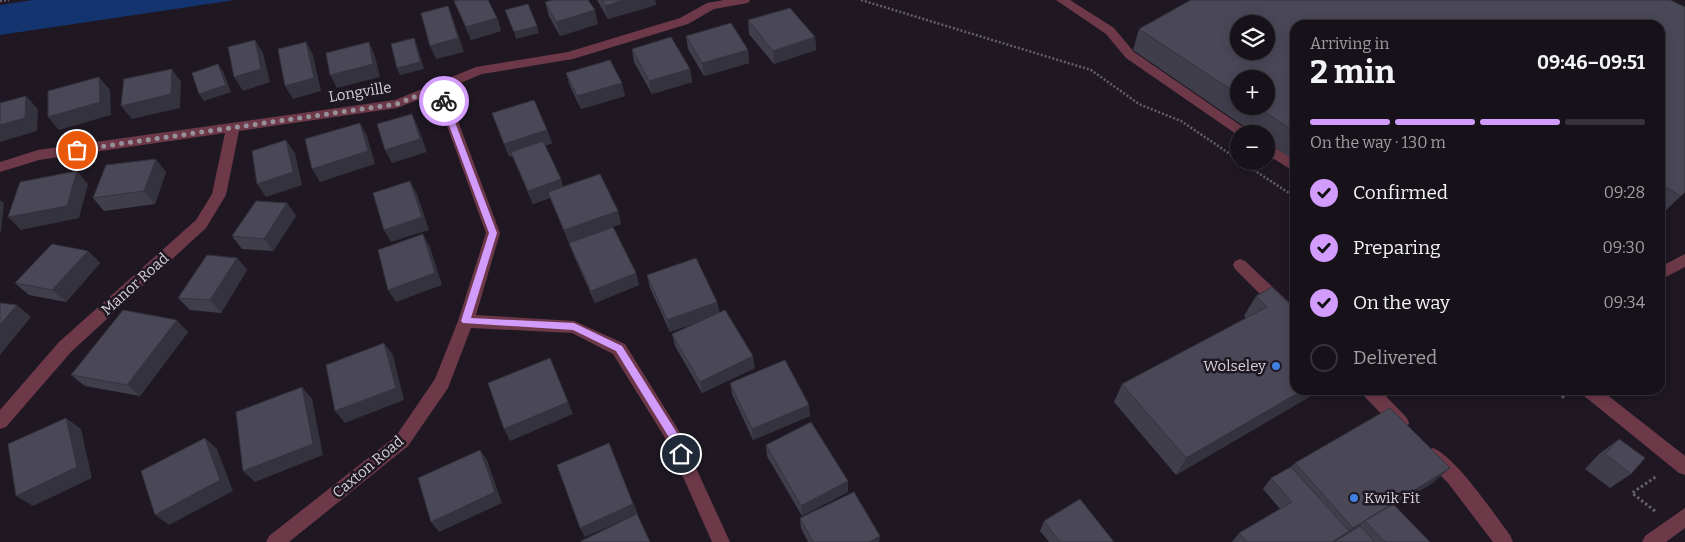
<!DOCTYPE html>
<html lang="en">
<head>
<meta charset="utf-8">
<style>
  :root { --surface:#17121a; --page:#242027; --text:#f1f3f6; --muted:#9e9ea2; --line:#363239; --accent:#d29cfd }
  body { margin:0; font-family:Bitter,serif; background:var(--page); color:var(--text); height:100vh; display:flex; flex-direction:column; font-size:19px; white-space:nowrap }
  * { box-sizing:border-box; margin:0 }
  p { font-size:16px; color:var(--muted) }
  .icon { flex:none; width:28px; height:28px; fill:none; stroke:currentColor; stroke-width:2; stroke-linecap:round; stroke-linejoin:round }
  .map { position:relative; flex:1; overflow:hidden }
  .panel { position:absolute; left:1290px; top:20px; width:375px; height:375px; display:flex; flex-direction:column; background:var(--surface); border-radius:15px; box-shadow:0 2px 12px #0003,0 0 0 1px var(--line) }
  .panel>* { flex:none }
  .controls { position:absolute; left:1230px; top:15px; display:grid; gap:10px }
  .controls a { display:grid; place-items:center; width:45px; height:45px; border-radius:50%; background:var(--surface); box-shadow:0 2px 12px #0003,0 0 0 1px var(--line); font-size:25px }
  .pin { position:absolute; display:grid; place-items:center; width:42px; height:42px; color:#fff; margin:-21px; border:2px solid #fff; border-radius:50%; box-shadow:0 1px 5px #0007 }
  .courier { position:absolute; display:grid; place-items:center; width:50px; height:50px; margin:-25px; border:4px solid #d29cfd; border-radius:50%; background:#fff; color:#222; box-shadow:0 1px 6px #0007 }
  .overview em { font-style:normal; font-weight:700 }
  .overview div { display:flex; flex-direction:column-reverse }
  .overview { display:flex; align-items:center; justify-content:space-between; height:85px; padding:0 20px }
  h1 { font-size:32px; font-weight:700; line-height:38px }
  .bar { display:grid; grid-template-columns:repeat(4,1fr); gap:8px 5px; align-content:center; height:60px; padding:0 20px }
  .bar i { height:6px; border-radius:4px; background:var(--line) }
  .bar .active { background:var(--accent) }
  .bar p { grid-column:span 4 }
  ol { padding:0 20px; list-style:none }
  li { display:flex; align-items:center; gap:15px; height:55px }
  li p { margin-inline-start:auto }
  li .icon { padding:5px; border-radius:50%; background:var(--accent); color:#111; stroke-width:4 }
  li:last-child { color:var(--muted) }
  li i { width:28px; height:28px; border:2px solid var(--line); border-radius:50% }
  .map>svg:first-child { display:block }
  .water { fill:#13346e }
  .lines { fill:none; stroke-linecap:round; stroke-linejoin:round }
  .path-far1 { stroke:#655f69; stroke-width:2.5; stroke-dasharray:2 2; stroke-linecap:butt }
  .path { stroke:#655f69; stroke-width:3; stroke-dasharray:2.5 2.5; stroke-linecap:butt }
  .minor { fill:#6d3949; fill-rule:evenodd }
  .wall { fill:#403e4b; fill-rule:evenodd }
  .shaded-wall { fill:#34323d }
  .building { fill:#4a4857; stroke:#34323d; fill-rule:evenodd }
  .route { fill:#d29cfd }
  .done { stroke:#959099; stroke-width:5; stroke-dasharray:0 9 }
  .shop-dot { fill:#3f7fe0; stroke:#1f1823; stroke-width:2 }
  .labels { text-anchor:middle; stroke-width:5; stroke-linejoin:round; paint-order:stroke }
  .street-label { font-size:15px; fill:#d5d0d8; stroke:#1f1823 }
  .poi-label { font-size:15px; fill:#d5d0d8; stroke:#1f1823; text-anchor:end }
</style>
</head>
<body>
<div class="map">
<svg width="1685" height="542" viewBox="0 0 1685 542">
  <rect width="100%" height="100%" fill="#1f1823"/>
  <polygon class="water" points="33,0 235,0 0,35 0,5"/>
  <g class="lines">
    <g class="path-far1">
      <polyline points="861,0 1091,70 1139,104 1181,121 1239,160"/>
      <polyline points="0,1 9,0"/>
      <polyline points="1240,161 1295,197"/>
    </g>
    <g class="path">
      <polyline points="1554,390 1566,399"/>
      <polyline points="1655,511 1632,493 1657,476"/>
    </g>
    <g class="minor">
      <polygon points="724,0 750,0 748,3 714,9 688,24 573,59 482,74 446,89 500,233 476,315 574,321 625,344 679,431 730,542 712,542 667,441 613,354 572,333 471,328 448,388 408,446 289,542 266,542 269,536 396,436 435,379 458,321 486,233 435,93 397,108 239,131 226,195 206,228 71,352 6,427 0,429 0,410 59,342 196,220 212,194 225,133 39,160 0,172 0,162 38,150 395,100 476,67 568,52 680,18 707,3"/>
      <polygon points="1056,0 1070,0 1114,28 1134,52 1253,134 1239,134 1239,136 1126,58 1106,34"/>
      <polygon points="1266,142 1295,160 1295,172 1266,154"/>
      <polygon points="1685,254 1685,267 1660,280 1660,267"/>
      <polygon points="1240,259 1245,261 1295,308 1295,324 1289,323 1235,269 1233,265 1235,261"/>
      <polygon points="1361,390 1380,390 1407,418 1409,423 1407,428 1401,430 1395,428 1363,395"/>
      <polygon points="1581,390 1601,390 1685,456 1685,475 1679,473 1583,395"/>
      <path d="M1433,448C1456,457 1494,514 1510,535L1513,542H1493L1448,483L1427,462L1424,456L1427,450Z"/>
      <polygon points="1685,508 1685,528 1666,542 1642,542 1645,536"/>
    </g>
  </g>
  <g class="wall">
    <polygon points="597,0 655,0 656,5 608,19"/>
    <path d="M1191,0H1670L1685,7V192L1660,216V25H1295V161L1266,141V134H1255L1133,50L1139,29ZM1239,24H1266V51H1239ZM1239,79H1266V106H1239Z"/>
    <polygon points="454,1 497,18 501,31 471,40"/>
    <polygon points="545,2 598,24 560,36 549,16"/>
    <polygon points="748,20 815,37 816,50 774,64 749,34"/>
    <polygon points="686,36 748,50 749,63 704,76 688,49"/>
    <polygon points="632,49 690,69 692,82 652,94 634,62"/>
    <polygon points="566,73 625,96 581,109 570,86"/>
    <polygon points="547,130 552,143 545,146 563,187 618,211 621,224 569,243 550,198 533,204 512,156 509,157"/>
    <polygon points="166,172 155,204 104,211 93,198"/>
    <polygon points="287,203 296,216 273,251 242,249 232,236"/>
    <polygon points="569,243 636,273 639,285 595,303 574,256"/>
    <polygon points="88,251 100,263 66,302 29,295 15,283"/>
    <polygon points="237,258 247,270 221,313 190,310 178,298"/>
    <polygon points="647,275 717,302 719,313 755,368 702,393 675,346 672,334 704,320 670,332 650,288"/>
    <polygon points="1256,296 1295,309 1295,390 1321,390 1176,475 1114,402 1122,384 1246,318 1244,316"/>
    <polygon points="188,332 140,396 85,386 71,375"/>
    <polygon points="730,383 810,416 753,440 732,394"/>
    <polygon points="1619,439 1631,474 1610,488 1585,469 1599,454"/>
    <polygon points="766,445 848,492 802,516 767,456"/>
    <polygon points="1295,463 1434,482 1395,506 1430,542 1232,542 1239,533 1280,509 1263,489 1271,478 1291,467"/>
    <polygon points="800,518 879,542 808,542 801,528"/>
    <polygon points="1044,521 1114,542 1049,542 1040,531"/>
  </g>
  <g class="shaded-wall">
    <polygon points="624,0 655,0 656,5 608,19 605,6"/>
    <polygon points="448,6 453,19 464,52 436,59 430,46"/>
    <polygon points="595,10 598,24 560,36 556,22"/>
    <polygon points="497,18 501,31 471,40 466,27"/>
    <polygon points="537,26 539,33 516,39 514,32"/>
    <polygon points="815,37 816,50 774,64 773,51"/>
    <polygon points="414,38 417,45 424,69 400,75 397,68"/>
    <polygon points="255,40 263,53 270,82 243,91 234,77"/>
    <polygon points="306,42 313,55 321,91 293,99 285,86"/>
    <polygon points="369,42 375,56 380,77 337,88 330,75"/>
    <polygon points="748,50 749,63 704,76 702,63"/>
    <polygon points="218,64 223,71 231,92 204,101 199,94"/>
    <polygon points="172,69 181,82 180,108 132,119 121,106"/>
    <polygon points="690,69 692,82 652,94 649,81"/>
    <polygon points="99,77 110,90 111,115 59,130 48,117"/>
    <polygon points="622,83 625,96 581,109 577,96"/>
    <polygon points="26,96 38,109 37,131 0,142 0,125"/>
    <polygon points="412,114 418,127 427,152 392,163 385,150"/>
    <polygon points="360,123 367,136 375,164 320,182 312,169"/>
    <polygon points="547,130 552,143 509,157 504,144"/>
    <polygon points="286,140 295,153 302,185 266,197 257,184"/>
    <polygon points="156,159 166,172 155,204 144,191"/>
    <polygon points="77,171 88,184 79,218 21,230 8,217"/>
    <polygon points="561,179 565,192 533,204 528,191"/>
    <polygon points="410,181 417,194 429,230 391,242 384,230"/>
    <polygon points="0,200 4,203 1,232 0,232"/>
    <polygon points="287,203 296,216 273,251 264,239"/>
    <polygon points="618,211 621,224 569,243 564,230"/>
    <polygon points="423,234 430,247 442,285 396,302 388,290"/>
    <polygon points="88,251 100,263 66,302 52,290"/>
    <polygon points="237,258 247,270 221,313 210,300"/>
    <polygon points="636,273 639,285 595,303 591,291"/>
    <polygon points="717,302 720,314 670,332 667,320"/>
    <polygon points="17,305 31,317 0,355 0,325"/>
    <polygon points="177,320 188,332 140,396 127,385"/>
    <polygon points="384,343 393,355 404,400 345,423 335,411"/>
    <polygon points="753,356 755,368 702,393 700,382"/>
    <polygon points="550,358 573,414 510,441 504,429"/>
    <polygon points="302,387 312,399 323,455 255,482 243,471"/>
    <polygon points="1303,390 1321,390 1176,475 1186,458"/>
    <polygon points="809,405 810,416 753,440 752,429"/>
    <polygon points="66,418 81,429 92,478 33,506 16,496"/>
    <polygon points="205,438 217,449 233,491 169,525 155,515"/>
    <polygon points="480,450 487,460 502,503 439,532 431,522"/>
    <polygon points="613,454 638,514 585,537 580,528"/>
    <polygon points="1450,468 1434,482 1367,523 1365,521 1355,531 1337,542 1332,542 1349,531 1353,528"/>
    <polygon points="848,481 848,492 802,516 801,506"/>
    <polygon points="880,536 879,542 869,542"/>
  </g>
  <g class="building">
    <polygon points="458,0 488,0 497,18 466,27 454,1"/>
    <polygon points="552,0 588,0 595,10 556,22 545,2"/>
    <polygon points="602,0 624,0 605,6"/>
    <path d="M1191,0H1670L1685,7V192L1681,196L1660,184V25H1295V132L1256,106H1266V79H1239V95L1139,29ZM1239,24H1266V51H1239Z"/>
    <polygon points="528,4 537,26 514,32 505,10"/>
    <polygon points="448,6 458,38 430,46 421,13"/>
    <polygon points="790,8 815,37 773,51 748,20"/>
    <polygon points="731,23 748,50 702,63 686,36"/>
    <polygon points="671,37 690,69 649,81 632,49"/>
    <polygon points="414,38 420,62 397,68 391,44"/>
    <polygon points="255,40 261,69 234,77 228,47"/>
    <polygon points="306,42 314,78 285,86 278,49"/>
    <polygon points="369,42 373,64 330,75 326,53"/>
    <polygon points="610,60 622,83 577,96 566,73"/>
    <polygon points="218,64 226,85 199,94 192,73"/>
    <polygon points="172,69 171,94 121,106 124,79"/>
    <polygon points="99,77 100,102 48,117 48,91"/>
    <polygon points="26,96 25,118 0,125 0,103"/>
    <polygon points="534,100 547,130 504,144 492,113"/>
    <polygon points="412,114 420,139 385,150 377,124"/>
    <polygon points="360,123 368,151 312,169 305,139"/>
    <polygon points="286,140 293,172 257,184 252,151"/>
    <polygon points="543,141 561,179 528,191 511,152"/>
    <polygon points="156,159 144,191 93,198 106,165"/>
    <polygon points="77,171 67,206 8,217 20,182"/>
    <polygon points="600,174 618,211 564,230 548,192"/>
    <polygon points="410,181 422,217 384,230 373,193"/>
    <polygon points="256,201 287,203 264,239 232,236"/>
    <polygon points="613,227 636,273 591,291 569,243"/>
    <polygon points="423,234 435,273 388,290 378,250"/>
    <polygon points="52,244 88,251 52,290 15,283"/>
    <polygon points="207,255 237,258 210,300 178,298"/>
    <polygon points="696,258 717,302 667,320 647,275"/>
    <polygon points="1272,287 1295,309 1295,390 1303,390 1186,458 1122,384 1267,307 1256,296"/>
    <polygon points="0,303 17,305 0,325"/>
    <polygon points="123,310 177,320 127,385 71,375"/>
    <polygon points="725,310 753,356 700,382 672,334"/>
    <polygon points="384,343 396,388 335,411 326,365"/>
    <polygon points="550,358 568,402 504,429 488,383"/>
    <polygon points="785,360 809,405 752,429 730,383"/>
    <polygon points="302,387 313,444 243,471 236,412"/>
    <polygon points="1390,408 1450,468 1353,528 1295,463"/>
    <polygon points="66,418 77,467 16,496 8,444"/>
    <polygon points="811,422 848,481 801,506 766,445"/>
    <polygon points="205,438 220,480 155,515 141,471"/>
    <polygon points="1619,439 1645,458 1631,474 1605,454"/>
    <polygon points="609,443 633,504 580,528 557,465"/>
    <polygon points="480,450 495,492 431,522 418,478"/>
    <polygon points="1291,467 1349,531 1332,542 1247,542 1239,533 1292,502 1271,478"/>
    <polygon points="854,492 880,536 869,542 813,542 800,518"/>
    <polygon points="1080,499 1114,542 1060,542 1044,521"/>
    <polygon points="1393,504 1430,542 1385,542 1365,521"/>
    <polygon points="637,514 650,542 582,542 581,541"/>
    <polygon points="1360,526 1375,542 1334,542"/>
  </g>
  <polygon class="route" points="444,98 447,101 497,233 471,318 574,323 622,346 677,433 686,454 685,457 678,457 670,439 616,351 573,330 463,323 461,321 489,233 440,101"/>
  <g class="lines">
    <polyline class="done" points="77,150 397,104 439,87 444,101"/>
  </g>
  <g class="shop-dot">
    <circle cx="1276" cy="366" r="5"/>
    <circle cx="1354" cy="498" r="5"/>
  </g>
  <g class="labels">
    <g class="street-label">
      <text transform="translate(360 92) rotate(-9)" y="5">Longville</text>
      <text transform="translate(135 284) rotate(-42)" y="5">Manor Road</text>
      <text transform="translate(368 467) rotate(-40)" y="5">Caxton Road</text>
    </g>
    <g class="poi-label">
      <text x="1266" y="371">Wolseley</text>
      <text x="1364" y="503" text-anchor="start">Kwik Fit</text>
    </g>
  </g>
</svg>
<div class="controls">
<a><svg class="icon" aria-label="layers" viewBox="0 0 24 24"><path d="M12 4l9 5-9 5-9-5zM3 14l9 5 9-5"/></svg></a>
<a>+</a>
<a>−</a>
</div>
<div class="pin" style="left:77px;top:150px;background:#ea580c"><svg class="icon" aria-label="bag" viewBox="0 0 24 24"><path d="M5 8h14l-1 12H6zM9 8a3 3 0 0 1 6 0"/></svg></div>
<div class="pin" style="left:681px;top:454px;background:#1f2937"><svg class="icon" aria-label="home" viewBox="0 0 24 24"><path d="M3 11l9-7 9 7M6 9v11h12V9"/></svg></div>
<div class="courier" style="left:444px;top:101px"><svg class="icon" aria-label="bike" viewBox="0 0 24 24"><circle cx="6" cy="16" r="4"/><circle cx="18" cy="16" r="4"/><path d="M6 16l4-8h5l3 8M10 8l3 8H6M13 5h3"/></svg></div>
<section class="panel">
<div class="overview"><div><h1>2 min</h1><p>Arriving in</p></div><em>09:46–09:51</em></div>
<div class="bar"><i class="active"></i><i class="active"></i><i class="active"></i><i></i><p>On the way · 130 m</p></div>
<ol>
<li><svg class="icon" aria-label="check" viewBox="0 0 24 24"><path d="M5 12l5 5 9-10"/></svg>Confirmed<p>09:28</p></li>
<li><svg class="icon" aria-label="check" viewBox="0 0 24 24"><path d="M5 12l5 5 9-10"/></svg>Preparing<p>09:30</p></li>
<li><svg class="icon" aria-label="check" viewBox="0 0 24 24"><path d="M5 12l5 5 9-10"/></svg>On the way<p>09:34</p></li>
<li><i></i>Delivered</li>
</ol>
</section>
</div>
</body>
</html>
